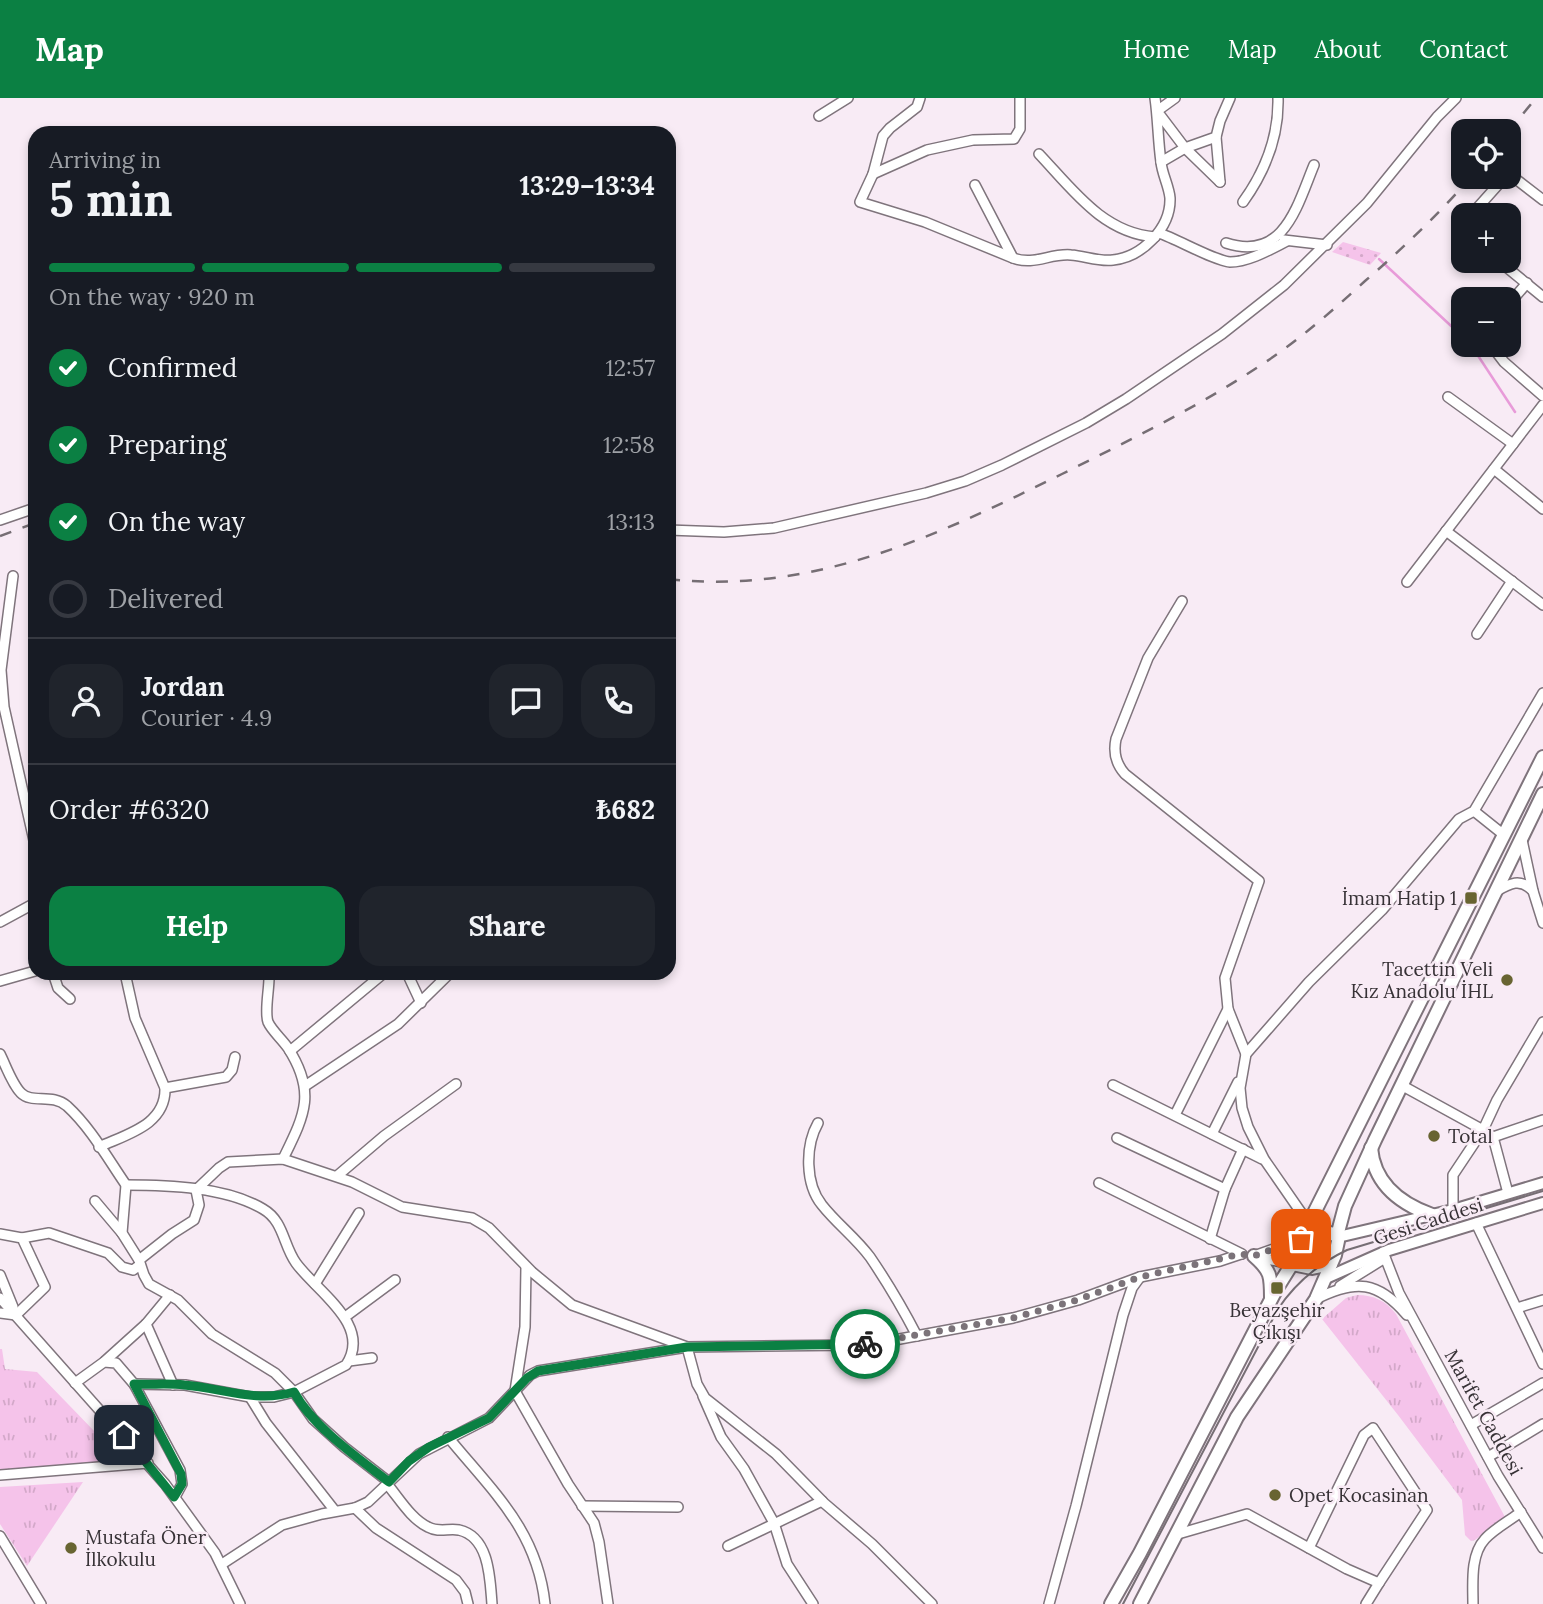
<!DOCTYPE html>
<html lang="en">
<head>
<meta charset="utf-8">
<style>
  :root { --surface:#171b24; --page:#20242c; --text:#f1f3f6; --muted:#9ea1a6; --line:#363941; --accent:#0b8043 }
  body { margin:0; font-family:Lora,serif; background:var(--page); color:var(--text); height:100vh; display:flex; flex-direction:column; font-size:26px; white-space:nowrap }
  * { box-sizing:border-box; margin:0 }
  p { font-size:23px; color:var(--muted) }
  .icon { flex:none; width:38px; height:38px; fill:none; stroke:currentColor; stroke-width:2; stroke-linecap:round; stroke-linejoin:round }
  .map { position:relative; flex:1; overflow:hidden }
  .panel { position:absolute; left:28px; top:28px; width:648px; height:854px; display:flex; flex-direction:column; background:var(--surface); border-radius:21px; box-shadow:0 4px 10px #0003 }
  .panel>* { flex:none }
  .tools { position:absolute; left:1451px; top:21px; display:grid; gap:14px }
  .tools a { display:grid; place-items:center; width:70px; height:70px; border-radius:14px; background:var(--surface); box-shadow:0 4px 10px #0003; font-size:35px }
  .pin { position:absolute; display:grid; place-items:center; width:60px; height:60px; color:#fff; margin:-30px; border-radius:14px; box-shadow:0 4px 10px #0006 }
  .courier { position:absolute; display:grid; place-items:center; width:70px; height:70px; margin:-35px; border:5px solid #0b8043; border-radius:50%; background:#fff; color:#222; box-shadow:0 2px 9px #0007 }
  .summary em { font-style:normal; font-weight:700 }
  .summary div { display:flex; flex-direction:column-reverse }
  .summary { display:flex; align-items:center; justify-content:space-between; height:119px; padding:0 21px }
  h1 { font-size:46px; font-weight:700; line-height:52px }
  .bar { display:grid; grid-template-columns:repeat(4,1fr); gap:10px 7px; align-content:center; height:84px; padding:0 21px }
  .bar i { height:9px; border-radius:5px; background:var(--line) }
  .bar .current { background:var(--accent) }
  .bar p { grid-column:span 4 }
  .line { display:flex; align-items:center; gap:18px; padding:0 21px; border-top:2px solid var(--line) }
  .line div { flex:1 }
  .round { display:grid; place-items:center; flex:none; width:74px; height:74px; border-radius:21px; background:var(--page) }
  ol { padding:0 21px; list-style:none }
  li { display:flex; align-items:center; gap:21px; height:77px }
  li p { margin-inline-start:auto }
  li .icon { padding:7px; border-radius:50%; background:var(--accent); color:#fff; stroke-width:4 }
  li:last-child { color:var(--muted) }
  li i { width:38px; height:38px; border:4px solid var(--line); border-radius:50% }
  .primary-button { display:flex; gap:14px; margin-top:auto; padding:14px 21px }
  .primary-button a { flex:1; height:80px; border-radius:21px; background:var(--accent); color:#fff; font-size:28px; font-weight:700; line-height:80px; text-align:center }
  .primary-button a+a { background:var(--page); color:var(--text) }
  header { display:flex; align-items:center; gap:42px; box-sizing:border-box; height:98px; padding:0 35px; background:var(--accent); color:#fff }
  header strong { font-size:33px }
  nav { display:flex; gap:38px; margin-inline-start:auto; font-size:24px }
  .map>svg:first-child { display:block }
  .grass { fill:url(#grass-dots) }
  .park { fill:url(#park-tufts) }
  .pitch { fill:#f5c3ea }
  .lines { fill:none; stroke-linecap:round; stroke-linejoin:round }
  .stream { stroke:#e89bd9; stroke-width:2.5 }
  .minor-casing { stroke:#7f747c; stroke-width:12 }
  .major-casing { stroke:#7f747c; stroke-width:14 }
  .highway-casing { stroke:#7f747c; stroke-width:16 }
  .minor { stroke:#fff; stroke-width:9 }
  .major { stroke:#fff; stroke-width:10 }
  .highway { stroke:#fff; stroke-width:12 }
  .tram { stroke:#766e74; stroke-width:2 }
  .rail { stroke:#766e74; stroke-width:2.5; stroke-dasharray:12 12; stroke-linecap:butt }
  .done { stroke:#7b7379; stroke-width:7; stroke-dasharray:0 12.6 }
  .route { stroke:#0b8043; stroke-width:9 }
  .poi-dot { fill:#686431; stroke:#f8ebf5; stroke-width:2.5 }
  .labels { text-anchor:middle; stroke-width:5; stroke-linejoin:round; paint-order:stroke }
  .poi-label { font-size:19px; fill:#373236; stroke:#f8ebf5; text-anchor:start }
  .street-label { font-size:19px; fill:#373236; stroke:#f8ebf5 }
</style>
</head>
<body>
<header>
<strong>Map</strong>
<nav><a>Home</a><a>Map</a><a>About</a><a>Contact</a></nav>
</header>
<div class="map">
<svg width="1543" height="1506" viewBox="0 0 1543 1506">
  <defs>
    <pattern id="grass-dots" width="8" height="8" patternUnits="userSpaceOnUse" patternTransform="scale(1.75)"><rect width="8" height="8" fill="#f5c3ea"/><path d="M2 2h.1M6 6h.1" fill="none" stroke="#d3a8c9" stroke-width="1.8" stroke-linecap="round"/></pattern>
    <pattern id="park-tufts" width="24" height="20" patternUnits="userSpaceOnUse" patternTransform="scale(1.75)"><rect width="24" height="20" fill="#f5c3ea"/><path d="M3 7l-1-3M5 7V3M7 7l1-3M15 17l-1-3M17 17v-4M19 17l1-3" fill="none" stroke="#d3a8c9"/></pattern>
  </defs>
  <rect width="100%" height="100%" fill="#f8ebf5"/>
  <g class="grass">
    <polygon points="1343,144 1381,155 1370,167 1332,154"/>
    <polygon points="1320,1140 1330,1140 1334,1146 1324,1167 1300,1162 1305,1148"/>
  </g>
  <g class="park">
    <path d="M1357,1197C1374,1197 1386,1203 1396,1216L1505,1419L1475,1442L1471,1443L1465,1437L1462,1402L1398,1317L1322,1221L1346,1200Z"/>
    <polygon points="0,1251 2,1251 5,1271 37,1274 128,1368 0,1377"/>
    <polygon points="83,1384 27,1468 0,1426 0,1389"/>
  </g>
  <rect class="pitch" x="2" y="1389" width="20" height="31"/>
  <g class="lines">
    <g class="stream">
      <polyline points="1379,161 1463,239"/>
      <polyline points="1471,247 1515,314"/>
    </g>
    <g class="minor-casing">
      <g id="minor">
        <path d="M920,0L917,9L890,30L883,38L873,76L860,104L925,124L1013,160C1034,168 1050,155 1071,157C1085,158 1099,164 1113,162C1142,159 1171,130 1170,100C1169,88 1162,76 1161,64C1158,43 1158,21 1155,0"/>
        <polyline points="1175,0 1157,13 1185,50 1220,84"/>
        <polyline points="819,18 848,0"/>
        <polyline points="1216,39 1220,84"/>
        <path d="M1039,56C1073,92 1103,135 1155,139"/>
        <polyline points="1161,64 1185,50 1216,39 1220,23 1230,0"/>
        <polyline points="1508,75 1543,102"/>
        <polyline points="873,76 927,52 973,42 1014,41 1020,31 1020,0"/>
        <polyline points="975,87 1013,160"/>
        <path d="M1243,104C1266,72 1279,39 1278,0"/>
        <polyline points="1471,117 1505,79"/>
        <polyline points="1463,127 1460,130 1463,132"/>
        <path d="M1159,135C1177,141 1215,163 1230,164C1249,164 1271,151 1287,143"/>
        <polyline points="1284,142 1327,147"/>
        <path d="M1226,145C1284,164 1297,108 1314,67"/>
        <polyline points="1499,163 1543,199"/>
        <polyline points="1508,207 1527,185"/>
        <polyline points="1491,247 1504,264 1543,298"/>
        <polyline points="1448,299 1513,346"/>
        <polyline points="1494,371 1543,411"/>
        <polyline points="0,422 35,410"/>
        <polyline points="668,432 724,434 774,430 926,395 965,383 1002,367 1086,325 1126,301 1222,236 1284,187 1367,105 1437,19 1456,0"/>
        <polyline points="1446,433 1543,507"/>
        <polyline points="13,478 1,572 4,609 35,747"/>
        <polyline points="1407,484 1543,307"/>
        <path d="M1182,503L1148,560L1116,641C1113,655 1116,666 1125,676L1259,783L1225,880L1228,911L1246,956"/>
        <polyline points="1477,536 1512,483"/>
        <polyline points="1474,713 1504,737"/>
        <polyline points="1522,742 1533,793 1543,825"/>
        <path d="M1495,794C1509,786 1520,779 1533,793"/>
        <polyline points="0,824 35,805"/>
        <polyline points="53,875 58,890 70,901"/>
        <path d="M269,875C270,889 264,913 268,924C272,933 282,941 288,950C317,995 304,1018 283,1061"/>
        <polyline points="407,875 421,905"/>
        <polyline points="0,883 35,873"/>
        <polyline points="290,953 384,875"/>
        <path d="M0,956C6,968 12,986 21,995C32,1006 52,995 67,1008C91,1030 108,1061 126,1087L122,1135L139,1162L144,1177L149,1186L178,1202L212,1236L275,1275L294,1294L313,1321L344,1349L389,1384"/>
        <polyline points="1113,987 1262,1061"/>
        <polyline points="1401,987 1483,1032 1453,1077 1453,1112"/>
        <polyline points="305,988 398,926 450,875"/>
        <polyline points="165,990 226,979 232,972 235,959"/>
        <polyline points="1175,1017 1228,911"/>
        <path d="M818,1025C805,1048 805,1086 822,1107C837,1126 855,1139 870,1159C887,1184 903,1211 917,1238"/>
        <polyline points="1212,1036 1238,984"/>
        <polyline points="1493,1039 1543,1022"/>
        <polyline points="1117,1040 1225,1091 1243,1051"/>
        <path d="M99,1049C127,1036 166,1027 165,990L135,920L125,875"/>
        <polyline points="337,1078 384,1038 456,986"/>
        <polyline points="1099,1085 1242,1156"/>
        <path d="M126,1087C169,1087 226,1089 263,1111C284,1123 283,1147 296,1165C316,1193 373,1227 346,1267L294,1294L274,1299H250L185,1287L134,1286"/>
        <polyline points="1508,1095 1493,1039 1483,1032 1497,1002 1543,924"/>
        <polyline points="95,1103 122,1135"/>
        <polyline points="1476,1125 1543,1266"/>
        <polyline points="1309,1126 1264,1061 1248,1029 1242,1010 1240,990 1246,956 1309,884 1382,812 1459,721 1474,713 1543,595"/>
        <polyline points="0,1136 22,1140 45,1189 16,1217"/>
        <polyline points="22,1140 49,1135 108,1155 122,1169 133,1172 140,1167"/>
        <polyline points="1210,1141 1225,1091"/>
        <polyline points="1383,1154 1399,1195 1498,1378 1543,1450"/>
        <polyline points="1254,1158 1302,1141"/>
        <polyline points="1256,1159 1292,1166"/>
        <polyline points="139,1162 172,1136 194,1122 199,1107 196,1092 219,1070 228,1064 283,1061 352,1084 402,1109 472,1120 489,1130 532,1174 572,1207 687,1249 697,1286 705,1300 776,1356 824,1405 872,1446 932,1506"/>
        <polyline points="526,1169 525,1229 515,1293 568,1386 594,1425 599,1444 608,1506"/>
        <polyline points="0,1177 13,1209"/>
        <polyline points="315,1186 359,1115"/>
        <polyline points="1340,1188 1385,1160"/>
        <polyline points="0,1200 165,1386 215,1455 240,1506"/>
        <path d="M1316,1201C1356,1181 1378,1183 1407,1217"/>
        <polyline points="1517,1210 1543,1202"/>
        <polyline points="0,1215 16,1217"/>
        <polyline points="345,1219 395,1182"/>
        <polyline points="146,1226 173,1287"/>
        <polyline points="105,1263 146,1226 170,1197"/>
        <polyline points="349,1263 372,1260"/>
        <polyline points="75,1285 104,1264 116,1265 134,1286 180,1372 182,1386 175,1399"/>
        <polyline points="703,1298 721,1339 744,1371 774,1425 787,1466 813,1506"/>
        <polyline points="250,1299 266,1325 335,1413"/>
        <polyline points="1471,1327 1543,1285"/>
        <path d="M448,1339C493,1394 537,1432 545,1506"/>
        <polyline points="1488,1359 1543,1326"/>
        <polyline points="0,1377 148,1365"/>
        <path d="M387,1386C399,1400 411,1421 428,1429C439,1435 448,1430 459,1432C490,1439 490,1482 492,1506"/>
        <polyline points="582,1408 678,1409"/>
        <polyline points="355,1410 376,1430 456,1482 465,1494 468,1506"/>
        <polyline points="1178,1436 1247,1416 1347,1471 1379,1485 1366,1506"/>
        <polyline points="0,1438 41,1506"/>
        <polyline points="728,1448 822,1403"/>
        <polyline points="1309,1450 1364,1337 1373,1330 1427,1412 1379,1485"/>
        <polyline points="222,1466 282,1427 322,1416 355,1410 368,1404 419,1356 489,1320 530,1277 538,1273 687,1249 857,1247 889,1243 1013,1220 1078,1202 1140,1179 1220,1163 1241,1156"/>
        <polyline points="1049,1506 1076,1408 1123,1217 1132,1190 1140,1179"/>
        <path d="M1473,1506C1473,1486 1470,1457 1485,1441C1494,1431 1509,1423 1521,1414"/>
      </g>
    </g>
    <g class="major-casing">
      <g id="major">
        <polyline points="1338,1139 1453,1112 1543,1085"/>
        <polyline points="1326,1180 1389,1152 1543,1105"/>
      </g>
    </g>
    <g class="highway-casing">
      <g id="highway">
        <path d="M1371,1050C1374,1086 1401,1106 1432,1117"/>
        <path d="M1302,1141C1313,1136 1326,1131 1337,1138"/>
        <path d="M1254,1158C1271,1173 1271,1178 1271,1200"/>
        <polyline points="1292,1166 1312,1170 1331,1166"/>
        <polyline points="1111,1506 1140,1455 1277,1190 1292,1166 1297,1149 1543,659"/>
        <polyline points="1140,1506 1237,1319 1316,1201 1335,1157 1338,1143 1337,1138 1345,1108 1375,1042 1543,696"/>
      </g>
    </g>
    <use href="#minor" class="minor"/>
    <use href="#major" class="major"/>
    <use href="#highway" class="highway"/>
    <path class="tram" d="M1123,1506L1278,1211C1296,1184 1318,1166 1347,1152L1543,1093"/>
    <g class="rail">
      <polyline points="1508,34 1536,0"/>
      <polyline points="0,438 35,425"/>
      <path d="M668,481C812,497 937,438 1062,376C1128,343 1196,310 1258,269C1297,244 1331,214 1365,183C1402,151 1439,116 1471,79"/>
    </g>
  </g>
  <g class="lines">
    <polyline class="done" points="865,1246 1013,1220 1077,1202 1140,1179 1241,1156 1254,1158 1301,1141"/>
    <path class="route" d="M124,1337L174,1399L182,1386L181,1376L134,1286C151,1287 168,1285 184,1287C222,1290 256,1305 294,1294C313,1329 358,1360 389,1384L409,1363L429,1349L489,1320L527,1280L538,1273L687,1249L865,1246"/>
  </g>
  <g class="poi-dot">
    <rect x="1464" y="793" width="14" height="14" rx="3.5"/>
    <circle cx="1507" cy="882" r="7"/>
    <circle cx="1434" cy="1038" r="7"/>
    <rect x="1270" y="1183" width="14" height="14" rx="3.5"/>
    <circle cx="1275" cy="1397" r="7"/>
    <circle cx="71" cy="1450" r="7"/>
  </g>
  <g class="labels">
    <g class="poi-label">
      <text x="1457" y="807" text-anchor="end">İmam Hatip 1</text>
      <text x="1493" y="878" text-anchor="end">Tacettin Veli<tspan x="1493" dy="22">Kız Anadolu İHL</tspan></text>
      <text x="1448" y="1045">Total</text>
      <text x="1277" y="1219" text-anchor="middle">Beyazşehir<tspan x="1277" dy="22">Çıkışı</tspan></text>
      <text x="1289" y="1404">Opet Kocasinan</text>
      <text x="85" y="1446">Mustafa Öner<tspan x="85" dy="22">İlkokulu</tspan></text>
    </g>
    <g class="street-label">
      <text transform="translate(1428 1123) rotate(-18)" y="7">Gesi Caddesi</text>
      <text transform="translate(1484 1314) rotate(61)" y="7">Marifet Caddesi</text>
    </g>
  </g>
</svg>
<div class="tools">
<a><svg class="icon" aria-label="locate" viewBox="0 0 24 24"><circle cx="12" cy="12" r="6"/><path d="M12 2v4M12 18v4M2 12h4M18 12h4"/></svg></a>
<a>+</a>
<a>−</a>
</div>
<div class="pin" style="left:1301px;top:1141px;background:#ea580c"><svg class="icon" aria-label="bag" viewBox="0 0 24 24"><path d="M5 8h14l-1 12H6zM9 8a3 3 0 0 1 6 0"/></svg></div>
<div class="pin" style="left:124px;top:1337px;background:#1f2937"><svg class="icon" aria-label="home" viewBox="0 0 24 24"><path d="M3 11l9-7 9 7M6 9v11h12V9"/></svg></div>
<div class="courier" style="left:865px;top:1246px"><svg class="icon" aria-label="bike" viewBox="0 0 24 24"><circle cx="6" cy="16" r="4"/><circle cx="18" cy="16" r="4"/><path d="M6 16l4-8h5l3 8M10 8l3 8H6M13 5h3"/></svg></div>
<section class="panel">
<div class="summary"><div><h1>5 min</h1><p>Arriving in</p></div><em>13:29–13:34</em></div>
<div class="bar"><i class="current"></i><i class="current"></i><i class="current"></i><i></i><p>On the way · 920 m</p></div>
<ol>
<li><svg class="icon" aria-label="check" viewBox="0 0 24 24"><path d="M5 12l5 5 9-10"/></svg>Confirmed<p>12:57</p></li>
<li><svg class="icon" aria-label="check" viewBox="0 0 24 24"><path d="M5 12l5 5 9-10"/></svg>Preparing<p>12:58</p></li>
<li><svg class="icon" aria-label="check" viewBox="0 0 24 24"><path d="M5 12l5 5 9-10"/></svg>On the way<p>13:13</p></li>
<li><i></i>Delivered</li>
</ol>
<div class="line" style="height:126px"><a class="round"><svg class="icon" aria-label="person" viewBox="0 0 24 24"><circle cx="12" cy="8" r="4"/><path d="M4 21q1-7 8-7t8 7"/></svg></a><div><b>Jordan</b><p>Courier · 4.9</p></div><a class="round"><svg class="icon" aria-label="chat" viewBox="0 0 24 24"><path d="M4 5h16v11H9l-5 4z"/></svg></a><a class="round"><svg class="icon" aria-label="phone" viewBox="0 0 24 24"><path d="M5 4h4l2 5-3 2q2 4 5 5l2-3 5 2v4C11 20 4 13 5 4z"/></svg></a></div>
<div class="line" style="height:91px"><div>Order #6320</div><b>₺682</b></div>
<div class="primary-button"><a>Help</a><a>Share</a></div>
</section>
</div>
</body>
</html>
